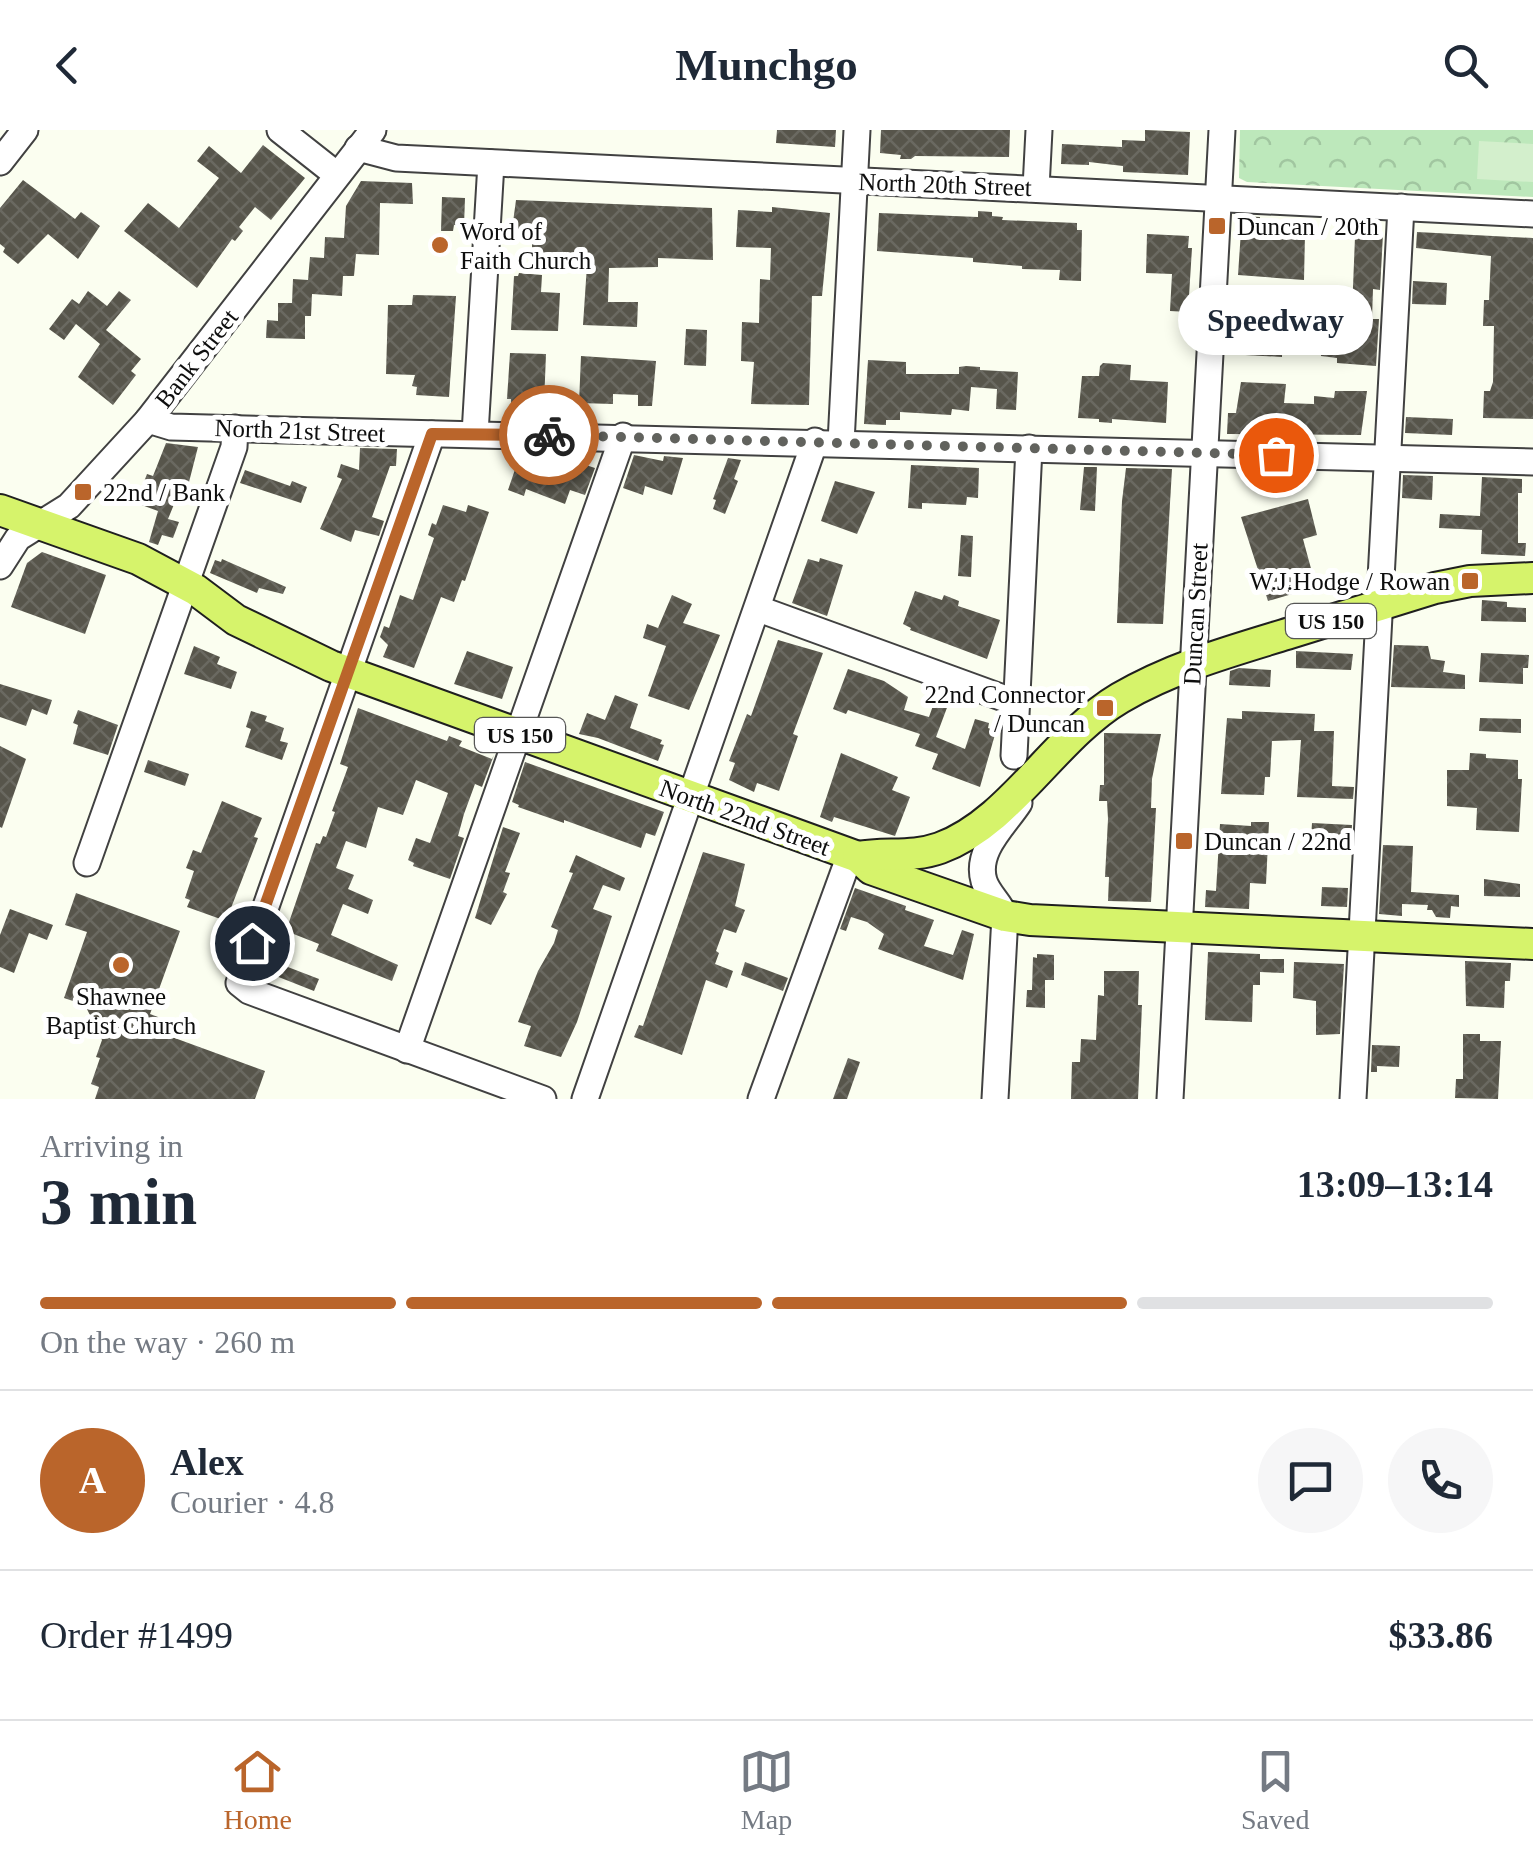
<!DOCTYPE html>
<html lang="en">
<head>
<meta charset="utf-8">
<style>
  :root { --surface:#fff; --page:#f6f6f7; --text:#1f2937; --muted:#747a83; --line:#e0e1e3; --accent:#ba652b }
  body { margin:0; font-family:Georgia,serif; background:var(--page); color:var(--text); height:100vh; display:flex; flex-direction:column; font-size:38px; white-space:nowrap }
  * { box-sizing:border-box; margin:0 }
  p { font-size:32px; color:var(--muted) }
  .icon { flex:none; width:55px; height:55px; fill:none; stroke:currentColor; stroke-width:2; stroke-linecap:round; stroke-linejoin:round }
  .map { position:relative; height:969px; overflow:hidden }
  .details { display:flex; flex-direction:column; background:var(--surface); flex:1 }
  .details>* { flex:none }
  .pin { position:absolute; display:grid; place-items:center; width:85px; height:85px; color:#fff; margin:-42px; border:5px solid #fff; border-radius:50%; box-shadow:0 2px 10px #0007 }
  .courier { position:absolute; display:grid; place-items:center; width:100px; height:100px; margin:-50px; border:8px solid #ba652b; border-radius:50%; background:#fff; color:#222; box-shadow:0 2px 12px #0007 }
  .bubble { position:absolute; height:70px; border-radius:35px; background:var(--surface); box-shadow:0 5px 15px #0003; font-size:32px; font-weight:700; line-height:70px; text-align:center }
  .headline em { font-style:normal; font-weight:700 }
  .headline div { display:flex; flex-direction:column-reverse }
  .headline { display:flex; align-items:center; justify-content:space-between; height:170px; padding:0 40px }
  h1 { font-size:65px; font-weight:700; line-height:75px }
  .bar { display:grid; grid-template-columns:repeat(4,1fr); gap:15px 10px; align-content:center; height:120px; padding:0 40px }
  .bar i { height:12px; border-radius:8px; background:var(--line) }
  .bar .selected { background:var(--accent) }
  .bar p { grid-column:span 4 }
  .line { display:flex; align-items:center; gap:25px; padding:0 40px; border-top:2px solid var(--line) }
  .line div { flex:1 }
  .round { display:grid; place-items:center; flex:none; width:105px; height:105px; border-radius:52px; background:var(--page) }
  header { display:flex; justify-content:space-between; align-items:center; height:130px; padding:0 40px; background:var(--surface); font-size:45px; font-weight:700 }
  .menu { display:flex; justify-content:space-around; align-items:center; height:140px; border-top:2px solid var(--line); background:var(--surface); font-size:28px; color:var(--muted) }
  .menu a { display:grid; justify-items:center; gap:5px }
  .menu .selected { color:var(--accent) }
  .map>svg:first-child { display:block }
  .park { fill:url(#park-crowns) }
  .pitch { fill:#d3efcc }
  .building { fill:url(#building-cross-hatch) }
  .lines { fill:none; stroke-linecap:round; stroke-linejoin:round }
  .minor-casing { stroke:#414141; stroke-width:29 }
  .major-casing { stroke:#1f1f1f; stroke-width:34 }
  .minor { stroke:#fff; stroke-width:25 }
  .major { stroke:#d6f36b; stroke-width:30 }
  .done { stroke:#61625d; stroke-width:10; stroke-dasharray:0 18 }
  .route { stroke:#ba652b; stroke-width:12 }
  .poi-dot { fill:#ba652b; stroke:#fff; stroke-width:4 }
  .labels { text-anchor:middle; stroke-width:10; stroke-linejoin:round; paint-order:stroke }
  .shield { fill:#fff; stroke:#565656; stroke-width:2.5 }
  .shield-label { font-size:22px; font-weight:bold; fill:#0e0e0e }
  .street-label { font-size:25px; fill:#0e0e0e; stroke:#fff }
  .poi-label { font-size:25px; fill:#0e0e0e; stroke:#fff; text-anchor:start }
</style>
</head>
<body>
<header><svg class="icon" aria-label="back" viewBox="0 0 24 24"><path d="M15 5l-7 7 7 7"/></svg>Munchgo<svg class="icon" aria-label="search" viewBox="0 0 24 24"><circle cx="10" cy="10" r="6"/><path d="M15 15l6 6"/></svg></header>
<div class="map">
<svg width="1533" height="969" viewBox="0 0 1533 969">
  <defs>
    <pattern id="park-crowns" width="20" height="18" patternUnits="userSpaceOnUse" patternTransform="scale(2.5)"><rect width="20" height="18" fill="#bde8bb"/><path d="M2 6a3 3 0 1 1 6 0M12 15a3 3 0 1 1 6 0" fill="none" stroke="#a1c6a0"/></pattern>
    <pattern id="building-cross-hatch" width="8" height="8" patternUnits="userSpaceOnUse" patternTransform="scale(2.5)"><rect width="8" height="8" fill="#57554b"/><path d="M0 0l8 8M0 8l8-8" fill="none" stroke="#6a6961"/></pattern>
  </defs>
  <rect width="100%" height="100%" fill="#fbfef0"/>
  <polygon class="park" points="1240,0 1533,0 1533,67 1247,52 1239,48"/>
  <polygon class="pitch" points="1479,11 1533,14 1533,52 1477,49"/>
  <g class="building">
    <polygon points="777,0 836,0 835,17 776,13"/>
    <polygon points="881,0 1010,0 1009,27 915,26 911,29 900,29 901,25 880,23"/>
    <polygon points="1145,0 1190,2 1188,45 1123,42 1123,36 1089,32 1089,35 1061,34 1062,14 1122,17 1122,10 1145,11"/>
    <polygon points="263,15 305,48 271,90 255,77 239,97 243,101 235,111 232,109 197,158 124,101 148,73 179,98 219,48 197,31 209,16 241,43"/>
    <polygon points="23,50 75,89 81,82 100,96 78,129 48,104 18,134 3,122 5,118 0,114 0,78"/>
    <polygon points="361,51 412,53 413,74 380,73 379,125 356,124 354,146 343,146 342,166 312,164 311,186 305,186 305,209 266,208 267,190 278,191 278,173 292,173 293,149 308,150 310,127 324,128 325,107 344,108 346,76"/>
    <polygon points="442,67 465,68 464,96 454,95 453,101 441,101"/>
    <polygon points="516,70 712,78 713,130 658,128 658,137 609,138 608,172 638,172 637,197 583,195 587,135 532,131 532,108 511,107"/>
    <polygon points="772,77 830,83 822,166 812,166 809,275 751,274 754,232 741,231 742,192 759,193 760,149 770,150 771,118 736,117 738,80 772,82"/>
    <polygon points="978,81 992,82 992,86 1003,87 1002,90 1077,93 1077,100 1082,100 1081,151 1059,150 1060,140 1022,139 1022,136 973,132 973,128 877,121 879,83 978,87"/>
    <polygon points="1242,86 1260,87 1260,98 1305,104 1304,150 1238,145"/>
    <polygon points="1417,102 1533,108 1533,289 1483,288 1484,261 1490,261 1493,252 1494,196 1483,196 1484,170 1489,170 1491,126 1416,118"/>
    <polygon points="1147,104 1189,106 1188,118 1192,118 1188,182 1170,181 1172,144 1146,143"/>
    <polygon points="1370,104 1383,104 1380,160 1373,159 1372,189 1379,189 1376,236 1337,233 1337,228 1321,226 1319,199 1341,199 1342,181 1352,182 1355,107 1370,108"/>
    <polygon points="519,143 542,145 541,162 560,163 558,201 511,200 514,146 518,146"/>
    <polygon points="1413,151 1447,153 1446,175 1412,174"/>
    <polygon points="88,161 107,176 119,161 131,170 106,200 141,229 131,241 136,245 113,275 78,247 100,214 76,194 64,210 49,199 72,169 79,174"/>
    <polygon points="413,165 456,166 449,267 416,265 417,257 412,256 415,245 386,244 388,175 412,175"/>
    <polygon points="1249,183 1283,183 1282,227 1245,225 1245,190 1248,190"/>
    <polygon points="686,199 707,200 706,236 684,235"/>
    <polygon points="510,223 546,224 544,274 511,273 511,269 507,269"/>
    <polygon points="581,226 656,231 652,276 638,276 638,265 613,264 613,274 579,273"/>
    <polygon points="868,230 906,232 906,244 959,244 959,237 966,236 980,237 980,240 1018,242 1016,280 996,279 997,259 971,257 969,281 952,279 951,285 900,282 900,290 886,290 886,295 864,294"/>
    <polygon points="1103,233 1131,235 1130,250 1168,252 1166,293 1112,289 1112,293 1099,292 1099,289 1078,288 1082,246 1099,246 1100,236"/>
    <polygon points="1241,252 1286,254 1284,273 1314,274 1314,266 1334,268 1335,261 1367,261 1361,305 1227,304 1228,283 1236,283"/>
    <polygon points="1406,287 1453,289 1452,305 1405,303"/>
    <polygon points="166,313 198,317 189,352 184,350 168,389 179,392 173,408 162,405 158,415 149,412 158,381 136,373 147,344 153,346"/>
    <polygon points="360,318 397,319 396,336 390,336 372,387 384,391 379,406 355,400 351,412 320,399 342,349 337,347 341,334 359,340"/>
    <polygon points="521,322 549,323 595,338 585,365 570,360 565,374 526,359 524,366 508,360"/>
    <polygon points="634,325 663,331 664,326 683,328 672,365 645,356 643,365 623,358"/>
    <polygon points="728,328 741,330 734,349 738,351 725,384 713,379 716,370 713,369"/>
    <polygon points="911,335 979,338 978,368 967,367 966,375 922,373 922,379 908,378"/>
    <polygon points="1084,337 1097,337 1095,381 1080,380"/>
    <polygon points="1126,338 1172,339 1163,494 1117,493 1122,371"/>
    <polygon points="245,340 290,356 292,351 307,357 301,373 240,353"/>
    <polygon points="1403,345 1433,346 1432,370 1402,368"/>
    <polygon points="1482,347 1522,349 1522,363 1518,363 1518,413 1526,413 1525,426 1481,424 1482,400 1439,398 1440,384 1480,386"/>
    <polygon points="835,351 875,362 857,404 821,391"/>
    <polygon points="1308,369 1317,405 1303,409 1316,457 1268,471 1241,387"/>
    <polygon points="443,375 466,382 468,375 489,382 465,451 462,450 454,472 441,467 414,538 383,527 388,515 380,507 384,496 389,498 400,465 413,470 434,408 428,405 432,393 436,395"/>
    <polygon points="961,405 973,406 971,447 958,446"/>
    <polygon points="42,422 106,445 85,504 11,477 27,433"/>
    <polygon points="820,428 843,435 827,486 792,473 808,429 819,432"/>
    <polygon points="222,429 286,457 283,464 259,458 257,463 210,443 215,430 221,432"/>
    <polygon points="915,461 942,470 944,465 959,471 958,476 1000,490 987,529 910,500 911,498 903,494"/>
    <polygon points="672,465 692,474 683,493 720,505 689,580 648,566 666,516 643,508 647,494 658,498"/>
    <polygon points="1482,470 1507,472 1507,477 1526,478 1526,492 1481,491"/>
    <polygon points="778,510 823,523 793,604 798,606 779,661 757,653 754,662 729,650 735,633 729,631 747,584 751,586"/>
    <polygon points="1394,515 1428,516 1431,529 1445,531 1443,542 1465,545 1465,559 1391,557"/>
    <polygon points="194,516 220,527 217,534 237,542 231,559 184,544"/>
    <polygon points="467,521 513,537 502,569 454,554"/>
    <polygon points="1296,521 1353,524 1351,540 1296,538"/>
    <polygon points="1481,523 1529,525 1528,538 1523,538 1523,554 1479,552"/>
    <polygon points="1239,538 1271,540 1270,557 1229,555 1230,541"/>
    <polygon points="848,539 884,551 908,567 904,580 929,587 935,570 948,575 936,607 965,619 975,589 989,593 988,598 996,601 980,657 932,639 938,624 915,616 920,604 848,580 846,584 833,579"/>
    <polygon points="0,554 52,570 47,585 32,579 26,596 0,587"/>
    <polygon points="615,565 638,574 630,598 662,610 660,614 664,615 658,631 598,608 579,604 587,583 605,590"/>
    <polygon points="358,578 447,611 449,606 462,611 459,616 492,629 494,625 482,657 475,654 464,684 458,706 464,708 450,749 413,736 414,733 408,730 416,708 430,713 448,663 416,650 403,685 378,677 366,718 346,711 336,738 354,745 348,759 373,770 368,784 343,774 331,805 398,835 392,851 316,821 319,814 286,801 316,713 320,714 323,706 326,707 335,682 332,681 348,637 340,634"/>
    <polygon points="78,580 118,595 108,625 73,614 78,595 73,593"/>
    <polygon points="251,581 267,586 265,591 284,598 280,611 288,613 282,630 245,617 251,599 246,597"/>
    <polygon points="1242,581 1315,584 1314,601 1334,601 1332,656 1354,657 1353,669 1297,667 1301,610 1272,611 1270,647 1265,647 1264,665 1221,664 1227,588 1242,589"/>
    <polygon points="1480,588 1521,589 1521,603 1479,601"/>
    <polygon points="1104,603 1161,604 1152,649 1151,678 1156,678 1151,772 1108,771 1109,747 1105,747 1108,689 1107,671 1099,671 1100,655 1104,655"/>
    <polygon points="0,616 26,629 2,698 0,697"/>
    <polygon points="841,623 898,647 892,660 910,667 895,706 834,687 832,692 820,687"/>
    <polygon points="1470,623 1486,624 1486,628 1518,630 1518,649 1522,649 1519,702 1476,700 1477,678 1447,676 1447,640 1469,640"/>
    <polygon points="148,630 189,644 185,656 144,642"/>
    <polygon points="525,632 664,682 655,706 646,703 641,718 564,690 564,693 518,677 519,675 512,672"/>
    <polygon points="222,671 262,688 254,707 258,708 226,791 187,777 190,770 185,768 194,741 186,738 193,720 201,723"/>
    <polygon points="1251,692 1269,692 1266,754 1250,753 1249,779 1205,777 1206,760 1216,761 1220,694 1251,696"/>
    <polygon points="1312,693 1352,695 1351,711 1311,709"/>
    <polygon points="503,697 520,703 505,742 510,743 503,762 507,764 491,795 475,788"/>
    <polygon points="1383,715 1413,716 1411,762 1459,765 1459,777 1451,776 1450,788 1436,787 1432,780 1427,780 1428,775 1402,774 1402,786 1379,784"/>
    <polygon points="703,722 745,734 735,776 745,780 736,803 724,799 716,821 719,823 715,834 733,841 727,858 706,850 682,925 634,907 639,895 643,896"/>
    <polygon points="576,725 625,748 620,761 603,755 593,779 612,786 577,892 561,927 524,916 531,896 518,892 538,841 554,813 558,800 551,797 573,743 569,742"/>
    <polygon points="1484,749 1520,754 1520,767 1484,766"/>
    <polygon points="1322,757 1348,758 1347,777 1321,776"/>
    <polygon points="855,758 906,776 905,780 934,790 924,816 953,825 962,800 974,804 963,850 878,819 884,804 867,792 851,787 846,801 840,799"/>
    <polygon points="76,763 180,801 150,884 166,890 161,903 265,941 255,969 95,969 99,957 91,954 100,928 96,927 102,910 85,875 64,868 87,802 65,795"/>
    <polygon points="10,779 53,795 47,810 29,803 14,843 0,837 0,805"/>
    <polygon points="1208,822 1260,824 1260,829 1284,829 1284,843 1260,842 1260,855 1253,855 1252,892 1205,890"/>
    <polygon points="1037,824 1054,825 1054,850 1045,850 1045,878 1026,877 1027,860 1032,860 1033,827 1037,828"/>
    <polygon points="1465,831 1511,833 1510,851 1505,851 1504,878 1466,876"/>
    <polygon points="745,832 788,848 783,861 741,845"/>
    <polygon points="1294,832 1344,834 1340,904 1316,905 1316,871 1293,868"/>
    <polygon points="280,834 319,849 314,861 276,846"/>
    <polygon points="1104,841 1139,841 1138,875 1142,875 1138,969 1071,969 1072,932 1080,932 1081,909 1096,910 1098,865 1104,866"/>
    <polygon points="1463,904 1480,904 1480,911 1501,911 1498,969 1455,968 1456,949 1463,949"/>
    <polygon points="1372,915 1400,916 1399,937 1377,936 1377,942 1371,942"/>
    <polygon points="848,928 860,932 847,969 833,969"/>
  </g>
  <g class="lines">
    <g class="minor-casing">
      <g id="minor">
        <polyline points="280,0 337,45"/>
        <polyline points="358,18 396,28 1533,84"/>
        <polyline points="0,32 25,0"/>
        <polyline points="1036,58 1039,0"/>
        <polyline points="148,290 171,297 1533,332"/>
        <polyline points="432,304 239,853 249,861 543,969"/>
        <polyline points="475,304 491,33"/>
        <polyline points="841,313 857,0"/>
        <polyline points="0,436 18,408 69,376 148,290 373,0"/>
        <polyline points="759,479 1017,573"/>
        <polyline points="1014,626 1029,318"/>
        <polyline points="87,733 234,317 235,298"/>
        <polyline points="407,920 623,306"/>
        <polyline points="585,969 815,311"/>
        <polyline points="761,969 850,725"/>
        <path d="M995,969L1005,786C1000,773 988,764 984,751C975,721 1004,696 1019,673"/>
        <polyline points="1170,969 1222,0"/>
        <polyline points="1353,969 1401,77"/>
      </g>
    </g>
    <g class="major-casing">
      <g id="major">
        <polyline points="0,380 138,429 196,460 236,490 331,536 858,727 871,739 1005,786 1030,790 1533,814"/>
        <path d="M858,727C886,722 912,728 940,718C1011,692 1054,607 1120,568C1173,537 1231,521 1290,503C1338,488 1386,473 1435,458L1470,451L1533,448"/>
      </g>
    </g>
    <use href="#minor" class="minor"/>
    <use href="#major" class="major"/>
  </g>
  <g class="lines">
    <polyline class="done" points="549,305 1276,325"/>
    <polyline class="route" points="252,813 432,304 549,305"/>
  </g>
  <g class="poi-dot">
    <rect x="1207" y="86" width="20" height="20" rx="5"/>
    <circle cx="440" cy="115" r="10"/>
    <rect x="73" y="352" width="20" height="20" rx="5"/>
    <rect x="1460" y="441" width="20" height="20" rx="5"/>
    <rect x="1095" y="568" width="20" height="20" rx="5"/>
    <rect x="1174" y="701" width="20" height="20" rx="5"/>
    <circle cx="121" cy="835" r="10"/>
  </g>
  <g class="labels">
    <g class="shield">
      <rect x="1286" y="474" width="90" height="34" rx="8"/>
      <rect x="475" y="588" width="90" height="34" rx="8"/>
    </g>
    <g class="shield-label">
      <text x="1331" y="499">US 150</text>
      <text x="520" y="613">US 150</text>
    </g>
    <g class="street-label">
      <text transform="translate(945 54) rotate(2)" y="9">North 20th Street</text>
      <text transform="translate(196 228) rotate(-52)" y="9">Bank Street</text>
      <text transform="translate(300 300) rotate(2)" y="9">North 21st Street</text>
      <text transform="translate(1195 484) rotate(-87)" y="9">Duncan Street</text>
      <text transform="translate(745 687) rotate(20)" y="9">North 22nd Street</text>
    </g>
    <g class="poi-label">
      <text x="1237" y="105">Duncan / 20th</text>
      <text x="460" y="110">Word of<tspan x="460" dy="29">Faith Church</tspan></text>
      <text x="103" y="371">22nd / Bank</text>
      <text x="1450" y="460" text-anchor="end">W.J.Hodge / Rowan</text>
      <text x="1085" y="573" text-anchor="end">22nd Connector<tspan x="1085" dy="29">/ Duncan</tspan></text>
      <text x="1204" y="720">Duncan / 22nd</text>
      <text x="121" y="875" text-anchor="middle">Shawnee<tspan x="121" dy="29">Baptist Church</tspan></text>
    </g>
  </g>
</svg>
<div class="pin" style="left:1276px;top:325px;background:#ea580c"><svg class="icon" aria-label="bag" viewBox="0 0 24 24"><path d="M5 8h14l-1 12H6zM9 8a3 3 0 0 1 6 0"/></svg></div>
<div class="pin" style="left:252px;top:813px;background:#1f2937"><svg class="icon" aria-label="home" viewBox="0 0 24 24"><path d="M3 11l9-7 9 7M6 9v11h12V9"/></svg></div>
<div class="courier" style="left:549px;top:305px"><svg class="icon" aria-label="bike" viewBox="0 0 24 24"><circle cx="6" cy="16" r="4"/><circle cx="18" cy="16" r="4"/><path d="M6 16l4-8h5l3 8M10 8l3 8H6M13 5h3"/></svg></div>
<div class="bubble" style="left:1178px;top:155px;width:195px">Speedway</div>
</div>
<section class="details">
<div class="headline"><div><h1>3 min</h1><p>Arriving in</p></div><em>13:09–13:14</em></div>
<div class="bar"><i class="selected"></i><i class="selected"></i><i class="selected"></i><i></i><p>On the way · 260 m</p></div>
<div class="line" style="height:180px"><b class="round" style="background:var(--accent);color:#fff">A</b><div><b>Alex</b><p>Courier · 4.8</p></div><a class="round"><svg class="icon" aria-label="chat" viewBox="0 0 24 24"><path d="M4 5h16v11H9l-5 4z"/></svg></a><a class="round"><svg class="icon" aria-label="phone" viewBox="0 0 24 24"><path d="M5 4h4l2 5-3 2q2 4 5 5l2-3 5 2v4C11 20 4 13 5 4z"/></svg></a></div>
<div class="line" style="height:130px"><div>Order #1499</div><b>$33.86</b></div>
</section>
<nav class="menu">
<a class="selected"><svg class="icon" aria-label="home" viewBox="0 0 24 24"><path d="M3 11l9-7 9 7M6 9v11h12V9"/></svg>Home</a>
<a><svg class="icon" aria-label="map" viewBox="0 0 24 24"><path d="M3 6l6-2 6 2 6-2v14l-6 2-6-2-6 2zM9 4v14M15 6v14"/></svg>Map</a>
<a><svg class="icon" aria-label="saved" viewBox="0 0 24 24"><path d="M7 4h10v16l-5-4-5 4z"/></svg>Saved</a>
</nav>
</body>
</html>
